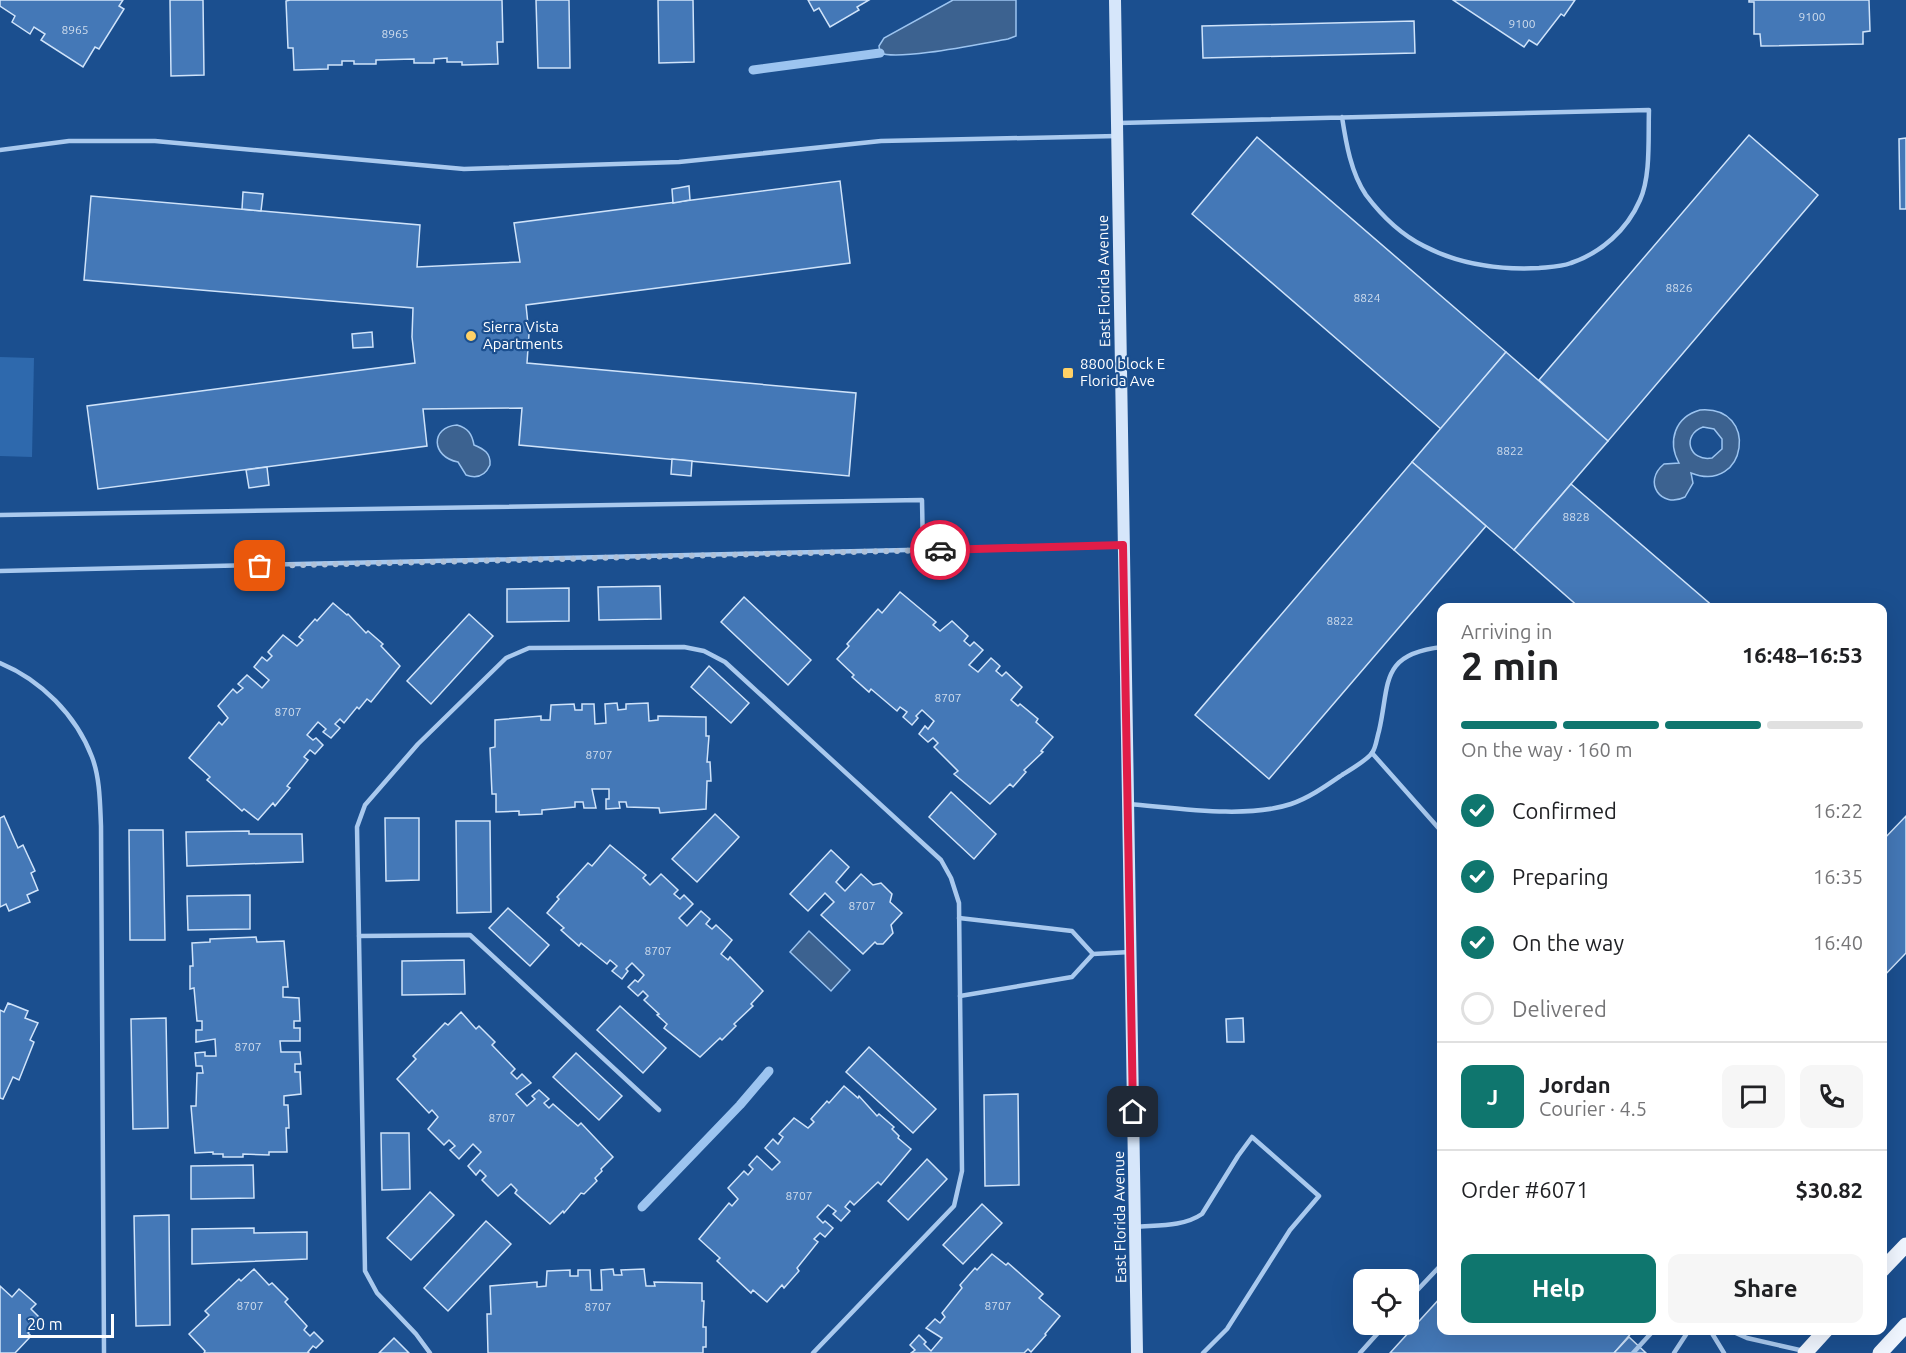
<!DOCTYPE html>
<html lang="en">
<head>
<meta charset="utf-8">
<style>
  :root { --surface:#fff; --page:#f6f6f6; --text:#202124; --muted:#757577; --line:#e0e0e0; --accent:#0f766e }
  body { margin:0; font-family:Ubuntu,sans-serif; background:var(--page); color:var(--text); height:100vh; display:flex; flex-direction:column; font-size:22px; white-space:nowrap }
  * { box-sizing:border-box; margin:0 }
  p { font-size:20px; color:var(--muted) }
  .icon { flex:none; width:33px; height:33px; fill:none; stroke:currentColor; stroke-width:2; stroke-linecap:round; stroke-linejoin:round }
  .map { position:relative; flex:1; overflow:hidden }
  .details { position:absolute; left:1437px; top:603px; width:450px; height:732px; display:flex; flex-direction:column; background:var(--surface); border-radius:12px; box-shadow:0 6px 24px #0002 }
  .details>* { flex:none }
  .controls { position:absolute; left:1353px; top:1269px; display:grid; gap:12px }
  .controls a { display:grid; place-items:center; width:66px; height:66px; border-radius:12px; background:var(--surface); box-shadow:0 6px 24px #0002; font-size:30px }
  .scale { position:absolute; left:18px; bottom:15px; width:96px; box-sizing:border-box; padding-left:6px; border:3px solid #fff; border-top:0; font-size:16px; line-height:21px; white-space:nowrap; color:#fff; -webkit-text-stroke:4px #1b4f8f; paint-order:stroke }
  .pin { position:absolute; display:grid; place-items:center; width:51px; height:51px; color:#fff; margin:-26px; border-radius:12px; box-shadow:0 3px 9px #0006 }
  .courier { position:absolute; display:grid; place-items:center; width:60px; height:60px; margin:-30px; border:4px solid #e11d48; border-radius:50%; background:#fff; color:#222; box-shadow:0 2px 8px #0007 }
  .summary em { font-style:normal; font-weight:600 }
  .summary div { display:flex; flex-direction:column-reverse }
  .summary { display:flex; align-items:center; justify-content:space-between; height:102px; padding:0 24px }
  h1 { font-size:39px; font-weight:600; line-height:45px }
  .bar { display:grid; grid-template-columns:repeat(4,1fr); gap:9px 6px; align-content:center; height:72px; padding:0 24px }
  .bar i { height:8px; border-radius:4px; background:var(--line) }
  .bar .on { background:var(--accent) }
  .bar p { grid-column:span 4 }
  .line { display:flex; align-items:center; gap:15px; padding:0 24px; border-top:2px solid var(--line) }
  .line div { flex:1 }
  .round { display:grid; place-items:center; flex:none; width:63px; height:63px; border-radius:12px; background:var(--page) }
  ol { padding:0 24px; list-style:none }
  li { display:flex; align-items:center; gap:18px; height:66px }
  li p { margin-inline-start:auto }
  li .icon { padding:6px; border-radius:50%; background:var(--accent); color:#fff; stroke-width:4 }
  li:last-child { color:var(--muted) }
  li i { width:33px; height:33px; border:3px solid var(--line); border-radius:50% }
  .primary-button { display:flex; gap:12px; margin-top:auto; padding:12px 24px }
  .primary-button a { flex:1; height:69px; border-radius:12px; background:var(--accent); color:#fff; font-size:24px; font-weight:600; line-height:69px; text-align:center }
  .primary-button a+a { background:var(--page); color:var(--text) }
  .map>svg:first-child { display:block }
  .green { fill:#2e69ad }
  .water { fill:#3c6290; stroke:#9cc4f0; stroke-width:1.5; fill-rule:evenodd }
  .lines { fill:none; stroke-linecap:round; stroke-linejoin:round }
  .stream { stroke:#9cc4f0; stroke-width:9 }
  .building { fill:#4478b7; stroke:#cfe3fa; stroke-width:1.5 }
  .lane { stroke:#a9c9ee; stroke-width:4.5 }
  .secondary { stroke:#d6e6fa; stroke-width:12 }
  .primary { stroke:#f0f6ff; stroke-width:15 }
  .done { stroke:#afc1d8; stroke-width:6; stroke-dasharray:0 10.8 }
  .route { stroke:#e11d48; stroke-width:8 }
  .poi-dot { fill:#ffd166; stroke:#1b4f8f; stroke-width:2 }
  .labels { text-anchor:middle; stroke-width:4.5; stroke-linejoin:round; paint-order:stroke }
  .number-label { font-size:12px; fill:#d0dded }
  .street-label { font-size:15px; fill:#fff; stroke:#1b4f8f }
  .poi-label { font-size:15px; fill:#fff; stroke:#1b4f8f; text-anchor:start }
</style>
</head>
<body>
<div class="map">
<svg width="1906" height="1353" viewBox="0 0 1906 1353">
  <rect width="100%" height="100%" fill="#1b4f8f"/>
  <polygon class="green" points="0,357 34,358 32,457 0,456"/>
  <g class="water">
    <path d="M953,0H1016V36L1008,39C984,43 899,61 880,53L879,46L884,38Z"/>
    <path d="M1700,410C1760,405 1747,495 1691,473L1693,483L1685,497C1661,509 1642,482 1664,464L1679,463C1667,441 1675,417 1700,410ZM1703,427L1714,429L1722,439V449L1712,458C1689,462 1681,435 1703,427Z"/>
    <path d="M457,425C468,428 472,434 474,445C484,449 491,453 490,465C485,476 477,479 466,475L458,462C431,457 430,427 457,425Z"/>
    <polygon points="809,931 850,970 831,991 790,952"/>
  </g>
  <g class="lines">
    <g class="stream">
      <polyline points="753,70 880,53"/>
      <polyline points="642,1207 740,1105 769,1071"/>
    </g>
  </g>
  <g class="building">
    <polygon points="0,0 123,0 119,6 124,9 99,49 95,47 83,67 41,40 45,34 34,27 30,34 12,22 15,16 0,6"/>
    <polygon points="170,0 203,0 204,75 171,76"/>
    <polygon points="290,0 502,0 503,42 497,42 498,64 462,65 462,62 447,62 447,58 434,59 434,63 414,63 414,59 376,60 376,64 354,64 354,61 342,61 342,65 328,65 328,69 294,70 293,48 288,48 286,1"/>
    <polygon points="536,0 569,0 570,68 538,68"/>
    <polygon points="658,0 693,0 694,62 659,63"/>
    <polygon points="808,0 869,0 857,7 859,10 830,27 819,8 814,11"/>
    <polygon points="1453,0 1575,0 1564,16 1561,14 1537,45 1529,40 1524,47"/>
    <polygon points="1749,0 1869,0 1870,31 1863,32 1863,44 1761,46 1760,34 1754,34 1754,2 1749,2"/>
    <polygon points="1414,21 1415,53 1203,58 1202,26"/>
    <polygon points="1749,135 1818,195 1608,441 1539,380"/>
    <polygon points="1257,137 1506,352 1441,429 1192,214"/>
    <polygon points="1906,138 1906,209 1900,209 1899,139"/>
    <polygon points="840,181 850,263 526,305 529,334 527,363 856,393 849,476 519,445 522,408 423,409 427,446 98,489 87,406 415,363 412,337 413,308 84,280 91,196 420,225 417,267 520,262 514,223"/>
    <polygon points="689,186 690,200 673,203 672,189"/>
    <polygon points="243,192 263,194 261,211 242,209"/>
    <polygon points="372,332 373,347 353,348 352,334"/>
    <polygon points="1506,352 1608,441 1514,550 1412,462"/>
    <polygon points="672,459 692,461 691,476 671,474"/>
    <polygon points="1412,462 1486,526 1269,779 1195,715"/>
    <polygon points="267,467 269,485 249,488 246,470"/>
    <polygon points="1571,484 1715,608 1580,608 1514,550"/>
    <polygon points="660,586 661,619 599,620 598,587"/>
    <polygon points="569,588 569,621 507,622 507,589"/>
    <polygon points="900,592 936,622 933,625 940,631 952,621 968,636 964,641 970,646 974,642 983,650 969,665 978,672 991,658 1000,666 996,671 1002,676 1006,672 1022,687 1011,700 1018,706 1020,704 1038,719 1036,722 1053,737 1041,751 1043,752 1024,770 1026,772 1013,787 1010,784 990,804 954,774 958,771 934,747 938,743 933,738 928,742 919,734 925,726 928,729 934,721 922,710 916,716 918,718 912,725 903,717 907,712 900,707 897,711 871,689 869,692 852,677 854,675 837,659 849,646 847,644 878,609 882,613"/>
    <polygon points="744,597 811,660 788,685 721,622"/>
    <polygon points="333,603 347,615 348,614 366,633 368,631 383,644 381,646 400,666 371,702 367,699 359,709 357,707 344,723 340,719 335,724 340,728 331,738 323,732 326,729 318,722 307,735 313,740 316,738 323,745 315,754 310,750 304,757 308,760 287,786 290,788 275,806 273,803 258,820 244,809 242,811 207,780 210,777 189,758 219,722 222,725 228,718 218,706 233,689 237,693 243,688 238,684 247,675 262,688 269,680 254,667 262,657 267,661 272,656 268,652 283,635 297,646 303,640 299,637 315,619 317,621"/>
    <polygon points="469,614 493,636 431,704 407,681"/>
    <polygon points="709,666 749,703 731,723 691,687"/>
    <polygon points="617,703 618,710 626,709 626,704 648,703 649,721 658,720 658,716 706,717 706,736 709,736 707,762 710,762 711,781 707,781 706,809 660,813 659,808 627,807 626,802 619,802 620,808 606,809 606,799 609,799 609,789 592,789 596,808 584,808 583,802 575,802 575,807 542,810 542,814 519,815 519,811 496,812 496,794 492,794 490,748 495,747 495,720 541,716 541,720 550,720 551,705 574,704 575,710 582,710 582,704 594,704 595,724 606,723 605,704"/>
    <polygon points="951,792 996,834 974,859 929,817"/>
    <polygon points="715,814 739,837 697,882 672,859"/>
    <polygon points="4,816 18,848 23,845 35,871 31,873 38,890 27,895 30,902 9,911 6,904 0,907 0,818"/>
    <polygon points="1906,816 1906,953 1882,978 1882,841"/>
    <polygon points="385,818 419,818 419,880 386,881"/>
    <polygon points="456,821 490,821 491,912 457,913"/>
    <polygon points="129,830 163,830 165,940 130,940"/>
    <polygon points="249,831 249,834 302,834 303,862 187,866 186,832"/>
    <polygon points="610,845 646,875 643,878 650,885 661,874 678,890 674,894 680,899 684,895 693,904 679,918 687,926 701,911 710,919 706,924 712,929 716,925 732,940 721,954 728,960 730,957 763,991 751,1004 753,1006 734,1024 736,1026 722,1040 720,1038 700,1057 664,1028 667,1024 657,1015 659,1014 644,1000 648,996 643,991 638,996 628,987 635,980 638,982 644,975 632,963 626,969 628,971 622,979 612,971 617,966 610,960 607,964 581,943 579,946 561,930 564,928 547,913 559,899 557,897 588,863 592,866"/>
    <polygon points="831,850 849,867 836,882 845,891 861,874 873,885 881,883 892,894 890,902 902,913 891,925 893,933 883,944 877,944 875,942 863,954 821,915 834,902 825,893 808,911 790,894"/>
    <polygon points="250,895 250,929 188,930 187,896"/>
    <polygon points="508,908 549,945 530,966 489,928"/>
    <polygon points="256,937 257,942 284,941 288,987 283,987 283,997 299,998 300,1021 294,1021 294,1028 300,1028 300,1041 280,1041 281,1052 300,1052 301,1064 295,1064 295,1072 300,1072 301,1094 284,1096 284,1105 288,1105 289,1128 286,1128 287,1152 269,1152 269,1155 243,1154 243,1157 223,1157 223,1154 213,1154 213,1152 195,1153 191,1106 196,1106 197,1073 203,1073 202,1066 196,1066 195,1053 205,1052 205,1056 216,1056 215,1039 196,1042 196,1030 202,1030 202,1021 197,1021 194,988 190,989 190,966 193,966 192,943 210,942 210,939"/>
    <polygon points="464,960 465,994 402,995 402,961"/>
    <polygon points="8,1003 28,1011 25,1018 38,1023 30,1040 34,1042 19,1080 13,1077 3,1099 0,1098 0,1010 4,1012"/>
    <polygon points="620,1006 666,1048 643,1073 597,1030"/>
    <polygon points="461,1012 476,1029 479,1026 495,1042 492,1045 515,1069 511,1073 517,1079 522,1074 531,1083 516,1094 527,1106 535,1099 532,1096 539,1090 549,1099 544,1103 549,1108 553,1104 578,1126 581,1123 613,1157 601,1169 602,1171 595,1178 597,1181 584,1194 581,1193 564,1213 563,1211 550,1224 515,1193 517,1190 511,1184 498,1196 482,1180 486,1176 480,1170 476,1175 468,1166 481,1152 473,1144 459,1159 450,1150 455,1146 449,1140 444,1145 428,1129 438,1117 432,1110 429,1113 397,1079 416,1059 413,1056 445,1023 448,1025"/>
    <polygon points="166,1018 168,1128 133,1129 131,1019"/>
    <polygon points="1243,1018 1244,1042 1227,1042 1226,1019"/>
    <polygon points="869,1047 936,1109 913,1133 846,1072"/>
    <polygon points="576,1053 622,1096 599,1120 553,1077"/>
    <polygon points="844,1086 858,1098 859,1096 877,1116 879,1114 894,1127 892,1129 899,1136 898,1138 911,1149 881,1185 878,1182 854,1205 850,1201 845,1207 850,1211 841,1221 833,1214 836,1211 828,1205 817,1217 823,1223 825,1221 833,1228 825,1237 820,1233 814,1239 818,1242 797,1268 799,1271 784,1288 782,1285 767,1302 753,1290 751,1293 717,1261 720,1258 699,1239 729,1203 732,1206 738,1199 728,1188 744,1171 748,1175 753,1169 749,1165 757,1156 772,1170 780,1162 765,1148 773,1139 778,1144 783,1137 779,1134 794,1118 808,1128 814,1122 811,1119 827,1101 829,1103"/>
    <polygon points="1018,1094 1019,1185 985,1186 984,1095"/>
    <polygon points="381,1133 409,1133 410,1189 382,1190"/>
    <polygon points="927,1159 947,1179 908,1220 888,1201"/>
    <polygon points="253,1165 254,1198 191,1199 191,1166"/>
    <polygon points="430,1192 454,1215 411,1260 387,1238"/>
    <polygon points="982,1204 1002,1223 963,1264 943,1245"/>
    <polygon points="169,1215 170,1325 136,1326 134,1216"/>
    <polygon points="486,1221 511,1244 448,1311 424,1288"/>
    <polygon points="254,1228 254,1233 307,1232 307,1259 192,1264 192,1229"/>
    <polygon points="992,1254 1006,1265 1008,1263 1043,1294 1039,1298 1060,1316 1045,1334 1046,1335 1031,1352 1028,1349 1024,1353 911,1353 915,1350 910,1345 919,1335 926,1342 924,1344 931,1351 942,1338 926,1328 935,1319 940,1323 945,1317 942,1313 962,1288 960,1285 975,1268 977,1270"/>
    <polygon points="254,1269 269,1285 272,1283 288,1299 285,1302 307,1326 304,1330 310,1336 314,1332 323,1341 316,1348 313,1346 308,1352 309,1353 204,1353 205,1351 189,1334 209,1315 205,1311 239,1279 241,1281"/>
    <polygon points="613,1269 614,1275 622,1275 621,1270 644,1269 646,1286 655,1286 654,1282 702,1283 702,1301 704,1301 703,1327 706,1327 706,1347 703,1347 703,1353 488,1353 487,1314 491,1314 490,1286 537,1282 537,1287 546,1286 547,1271 570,1270 570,1276 578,1276 578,1270 590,1270 591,1290 602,1290 601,1270"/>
    <polygon points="0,1286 12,1297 19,1289 36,1304 31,1309 41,1319 28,1333 31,1336 15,1353 0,1353"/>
    <polygon points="1442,1296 1442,1330 1634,1330 1614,1353 1390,1353"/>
    <polygon points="1629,1337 1646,1353 1614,1353"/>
    <polygon points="394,1338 409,1353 379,1353"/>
  </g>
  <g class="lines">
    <g class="lane">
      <path d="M1119,123L1649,110C1648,137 1651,176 1640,200C1627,230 1601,253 1571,263C1561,267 1550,267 1539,268C1499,270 1460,265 1424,246C1402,235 1381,215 1366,195C1351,173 1346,143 1342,117"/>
      <polyline points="0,150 69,141 155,141 464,169 679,162 881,141 1117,136"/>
      <polyline points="0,515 922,500 923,551"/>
      <polyline points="0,571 1122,545"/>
      <path d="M0,663C41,680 76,715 92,757C100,778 100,803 101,826L104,1353"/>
      <polyline points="1372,753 1442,832"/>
      <path d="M1130,804C1177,808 1246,819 1291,804C1309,798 1326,786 1342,775C1350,770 1367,760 1372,753C1376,748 1377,737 1379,731C1390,684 1379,654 1442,647"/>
      <polyline points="959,918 1072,931 1093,954"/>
      <polyline points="359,936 470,935 659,1110"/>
      <polyline points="960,996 1072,977 1093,954 1130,952"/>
      <path d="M1135,1227C1157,1225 1183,1227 1202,1214L1238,1156L1252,1137L1319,1196L1290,1230L1227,1329L1203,1353"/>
      <polyline points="1408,1300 1442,1264"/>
      <polyline points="1710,1330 1724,1353"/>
      <polyline points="1729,1330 1747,1338 1804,1351"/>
      <polyline points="430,1353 416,1334 377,1293 365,1271 357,827 365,805 418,744 506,658 529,648 684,647 704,651 725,662 941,860 951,878 959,903 962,1171 954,1206 813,1353"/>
      <polyline points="1360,1353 1386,1324"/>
      <polyline points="1633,1353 1654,1330"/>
      <polyline points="1674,1353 1689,1330"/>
    </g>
    <polyline class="secondary" points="1115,0 1137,1353"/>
    <g class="primary">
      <polyline points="1882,1270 1906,1245"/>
      <polyline points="1805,1353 1826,1330"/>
      <polyline points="1880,1353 1906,1325"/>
    </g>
  </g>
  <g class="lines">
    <polyline class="done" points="260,566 940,550"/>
    <polyline class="route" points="940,550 1123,545 1133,1112"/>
  </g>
  <g class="poi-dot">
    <circle cx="471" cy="336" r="6"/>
    <rect x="1062" y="367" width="12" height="12" rx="3"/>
  </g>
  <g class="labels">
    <g class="number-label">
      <text x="1812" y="21">9100</text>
      <text x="1522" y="28">9100</text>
      <text x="75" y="34">8965</text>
      <text x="395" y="38">8965</text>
      <text x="1679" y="292">8826</text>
      <text x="1367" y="302">8824</text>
      <text x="1510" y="455">8822</text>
      <text x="1576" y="521">8828</text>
      <text x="1340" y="625">8822</text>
      <text x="948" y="702">8707</text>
      <text x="288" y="716">8707</text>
      <text x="599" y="759">8707</text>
      <text x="862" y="910">8707</text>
      <text x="658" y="955">8707</text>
      <text x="248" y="1051">8707</text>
      <text x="502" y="1122">8707</text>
      <text x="799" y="1200">8707</text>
      <text x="250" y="1310">8707</text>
      <text x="998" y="1310">8707</text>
      <text x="598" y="1311">8707</text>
    </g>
    <g class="street-label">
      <text transform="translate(1104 281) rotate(-91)" y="5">East Florida Avenue</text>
      <text transform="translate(1120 1217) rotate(-91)" y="5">East Florida Avenue</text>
    </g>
    <g class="poi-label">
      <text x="483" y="332">Sierra Vista<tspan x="483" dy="17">Apartments</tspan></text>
      <text x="1080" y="369">8800 block E<tspan x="1080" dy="17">Florida Ave</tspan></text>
    </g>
  </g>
</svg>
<div class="controls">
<a><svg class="icon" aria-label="locate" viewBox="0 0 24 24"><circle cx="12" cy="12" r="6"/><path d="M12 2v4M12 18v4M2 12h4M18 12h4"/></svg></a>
</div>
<div class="scale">20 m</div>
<div class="pin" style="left:260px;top:566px;background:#ea580c"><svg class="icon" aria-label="bag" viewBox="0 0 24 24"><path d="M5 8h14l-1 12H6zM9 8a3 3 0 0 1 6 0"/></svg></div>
<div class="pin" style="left:1133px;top:1112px;background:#1f2937"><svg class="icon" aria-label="home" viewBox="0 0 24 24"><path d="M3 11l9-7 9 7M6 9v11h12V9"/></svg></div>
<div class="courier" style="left:940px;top:550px"><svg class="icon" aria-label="car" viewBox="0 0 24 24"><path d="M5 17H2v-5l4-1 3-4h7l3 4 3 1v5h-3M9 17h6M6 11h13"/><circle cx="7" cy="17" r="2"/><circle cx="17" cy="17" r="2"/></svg></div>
<section class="details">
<div class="summary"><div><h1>2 min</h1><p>Arriving in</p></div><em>16:48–16:53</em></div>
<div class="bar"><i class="on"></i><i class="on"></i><i class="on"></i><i></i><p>On the way · 160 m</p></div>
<ol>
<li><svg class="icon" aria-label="check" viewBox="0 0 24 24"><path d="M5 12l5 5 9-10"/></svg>Confirmed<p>16:22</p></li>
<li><svg class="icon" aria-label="check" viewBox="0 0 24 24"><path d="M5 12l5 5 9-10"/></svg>Preparing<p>16:35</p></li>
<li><svg class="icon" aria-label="check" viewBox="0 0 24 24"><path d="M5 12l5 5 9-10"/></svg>On the way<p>16:40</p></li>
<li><i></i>Delivered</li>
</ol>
<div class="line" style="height:108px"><b class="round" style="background:var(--accent);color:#fff">J</b><div><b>Jordan</b><p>Courier · 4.5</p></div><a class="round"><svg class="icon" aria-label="chat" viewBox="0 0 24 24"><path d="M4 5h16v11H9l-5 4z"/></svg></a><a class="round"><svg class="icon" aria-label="phone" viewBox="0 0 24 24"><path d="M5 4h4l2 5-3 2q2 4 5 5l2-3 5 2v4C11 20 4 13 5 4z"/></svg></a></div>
<div class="line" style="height:78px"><div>Order #6071</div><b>$30.82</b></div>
<div class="primary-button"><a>Help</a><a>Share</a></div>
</section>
</div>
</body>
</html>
